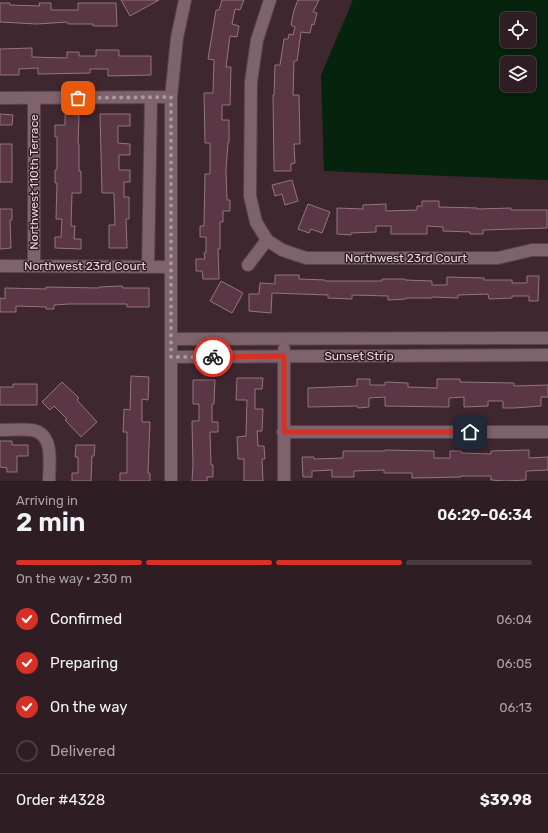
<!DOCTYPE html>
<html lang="en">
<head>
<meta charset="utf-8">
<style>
  :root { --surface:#2f1d24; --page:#37262c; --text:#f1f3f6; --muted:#a7a2a6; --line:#4a3b41; --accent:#d93025 }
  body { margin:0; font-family:Rubik,sans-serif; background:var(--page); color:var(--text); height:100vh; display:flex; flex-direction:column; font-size:15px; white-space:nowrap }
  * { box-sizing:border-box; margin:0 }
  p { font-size:13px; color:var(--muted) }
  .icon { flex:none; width:22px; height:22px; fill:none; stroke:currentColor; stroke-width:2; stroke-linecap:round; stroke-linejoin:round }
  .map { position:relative; height:481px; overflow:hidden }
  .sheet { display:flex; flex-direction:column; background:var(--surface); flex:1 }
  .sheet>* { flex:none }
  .fabs { position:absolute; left:500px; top:12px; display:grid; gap:8px }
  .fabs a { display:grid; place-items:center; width:36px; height:36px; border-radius:6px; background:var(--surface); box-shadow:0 2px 6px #0003,0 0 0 1px var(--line); font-size:20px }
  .pin { position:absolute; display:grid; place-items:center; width:34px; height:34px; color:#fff; margin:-17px; border-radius:8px; box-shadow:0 2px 6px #0006 }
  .courier { position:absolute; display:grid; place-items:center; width:40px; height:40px; margin:-20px; border:3px solid #d93025; border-radius:50%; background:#fff; color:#222; box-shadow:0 1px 5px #0007 }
  .headline em { font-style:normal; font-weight:600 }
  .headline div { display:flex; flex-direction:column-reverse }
  .headline { display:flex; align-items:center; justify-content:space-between; height:68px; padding:0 16px }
  h1 { font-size:26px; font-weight:600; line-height:30px }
  .bar { display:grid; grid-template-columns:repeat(4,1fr); gap:6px 4px; align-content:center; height:48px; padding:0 16px }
  .bar i { height:5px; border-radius:3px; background:var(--line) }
  .bar .active { background:var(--accent) }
  .bar p { grid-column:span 4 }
  .line { display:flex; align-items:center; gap:10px; padding:0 16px; border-top:1px solid var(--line) }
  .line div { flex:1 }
  ol { padding:0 16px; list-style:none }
  li { display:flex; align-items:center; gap:12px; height:44px }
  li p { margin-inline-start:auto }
  li .icon { padding:4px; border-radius:50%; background:var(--accent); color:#fff; stroke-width:4 }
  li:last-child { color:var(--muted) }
  li i { width:22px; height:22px; border:2px solid var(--line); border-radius:50% }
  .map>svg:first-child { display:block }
  .water { fill:#05230d; fill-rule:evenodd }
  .building { fill:#5b3745; stroke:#91757f }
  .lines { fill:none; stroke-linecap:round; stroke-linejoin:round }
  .minor-casing { stroke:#57434b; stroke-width:14 }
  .minor { stroke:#7e626c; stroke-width:12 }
  .done { stroke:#ac999f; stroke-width:4; stroke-dasharray:0 7.2 }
  .route { stroke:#d93025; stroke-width:5 }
  .labels { text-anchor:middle; stroke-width:3; stroke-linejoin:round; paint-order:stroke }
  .street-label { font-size:12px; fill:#e6d6db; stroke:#341d26 }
</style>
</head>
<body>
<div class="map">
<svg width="548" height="481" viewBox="0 0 548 481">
  <rect width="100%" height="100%" fill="#3f2730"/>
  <path class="water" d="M353,0H548V180L324,171L321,75ZM507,19H529V41H507ZM507,63H529V85H507Z"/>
  <g class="building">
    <polygon points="121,0 159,0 130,16"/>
    <polygon points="222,0 244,0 240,10 235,9 232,24 239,26 237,37 230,36 226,67 231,67 230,105 222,105 222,120 229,120 229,143 228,143 226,170 227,200 230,200 230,211 223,211 223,222 220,222 220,249 218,249 219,279 203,279 202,271 196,271 196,259 205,259 204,253 206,253 206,237 200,237 200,226 204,226 205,174 210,174 210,143 205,143 204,93 213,93 214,60 208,59 216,10 219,10"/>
    <polygon points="298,0 319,0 313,12 317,13 314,25 312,24 310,33 301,32 297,61 294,61 293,95 299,95 300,144 294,144 295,163 291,164 291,171 274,171 273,95 274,95 275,65 280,65 284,39 288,39 289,34 293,35 295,27 291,25 294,10"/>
    <polygon points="0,3 10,3 10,5 40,6 39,3 51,3 51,10 78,10 78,3 116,3 117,26 93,26 93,24 68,24 67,22 37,24 0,22"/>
    <polygon points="32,48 32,57 67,58 67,52 79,52 79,56 96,56 96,50 119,50 119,56 151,56 151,75 108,76 108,69 90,69 90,73 38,74 38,68 19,69 19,75 0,75 0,49"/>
    <polygon points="0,114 13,115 12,125 0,125"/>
    <polygon points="65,114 79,115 78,144 79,144 79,171 81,171 81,193 72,193 71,226 75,226 74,239 81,239 81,249 55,248 55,237 61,237 62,219 56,219 57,183 55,183 55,170 57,170 57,137 55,137 55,125 65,125"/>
    <polygon points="100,114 130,114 130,126 118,126 118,143 130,144 130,155 119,155 119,170 130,170 130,182 124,182 124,197 129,197 129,219 126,219 127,248 109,248 109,225 115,225 114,193 102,193"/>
    <rect x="0" y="144" width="12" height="38"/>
    <polygon points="292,180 298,201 285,205 282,194 275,196 272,185"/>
    <polygon points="422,201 439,201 439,207 477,208 477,209 511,208 511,210 547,210 547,228 483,230 483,234 470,234 470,232 443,231 443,227 427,226 427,234 391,234 391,226 376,226 376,232 351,233 351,235 337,234 337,208 363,209 363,205 386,204 386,211 417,210 417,206 422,206"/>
    <polygon points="308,204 330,212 322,233 311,229 309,233 298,229"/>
    <polygon points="0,209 12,209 12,220 10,220 11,248 0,249"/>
    <polygon points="275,275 299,275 299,279 325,280 325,281 382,281 382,279 405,279 405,280 432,281 432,285 447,285 447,277 484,278 484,280 512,280 512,283 527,283 527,276 539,276 538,301 529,301 529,296 512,296 512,298 489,299 488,294 458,295 458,298 432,297 432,298 406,298 406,299 388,300 388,296 352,295 352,299 328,298 328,295 272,293 271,313 249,311 249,294 259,294 260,283 275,284"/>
    <polygon points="221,281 243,293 232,313 210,301"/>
    <polygon points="122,286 123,288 149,288 149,307 127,307 127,304 69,304 54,305 54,309 46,309 46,307 16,306 16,312 0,312 0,298 5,299 5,288 46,289 46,287 99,288 99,287"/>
    <polygon points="131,376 149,377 148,400 142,399 142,422 150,422 148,473 150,473 150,481 120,481 120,473 127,473 127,432 123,432 124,409 130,410"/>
    <polygon points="237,378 263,378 262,389 255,389 255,409 263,409 262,431 257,431 258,446 264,446 265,459 262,459 263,481 244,481 244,459 238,459 237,437 246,436 247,400 236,400"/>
    <polygon points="357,379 370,379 370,385 385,385 385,382 408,383 408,387 437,388 437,379 460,379 460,382 514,383 514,386 548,385 548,397 541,397 541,406 514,408 503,408 503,401 488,401 488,406 464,407 464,397 449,398 449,407 385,406 385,397 369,398 369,407 358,408 357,406 308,407 308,388 357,386"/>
    <polygon points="193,380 215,380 214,404 212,404 212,422 218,422 218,432 210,432 211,465 213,465 213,477 207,477 207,481 192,481 193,465 192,421 199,421 199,404 193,404"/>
    <polygon points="62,382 79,398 77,400 97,422 81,437 65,420 67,419 54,406 50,410 42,402"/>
    <polygon points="13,384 37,384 37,405 0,405 0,387 13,387"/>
    <polygon points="0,441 12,441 12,445 28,445 28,456 17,456 17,472 7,472 7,468 0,467"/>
    <polygon points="76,445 95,445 94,456 92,456 91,481 72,481 72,473 78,473 78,457 75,457"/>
    <polygon points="385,450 434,451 434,458 450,458 450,451 461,451 461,453 491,454 491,451 529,450 529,458 548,457 548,470 526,471 526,480 506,481 491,480 491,476 461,476 461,477 412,478 412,473 384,473 384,470 354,471 354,477 332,477 332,470 312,471 312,477 303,477 302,457 314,457 314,459 343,458 343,451 385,451"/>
  </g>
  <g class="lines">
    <g class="minor-casing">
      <g id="minor">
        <polyline points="0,98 171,97"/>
        <polyline points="34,98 34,266"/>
        <polyline points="267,240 282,250 306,258 498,258 532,250 548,250"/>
        <polyline points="248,265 267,240 256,222 250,196 251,82 257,40 270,0"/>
        <polyline points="0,266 171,267"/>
        <polyline points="148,267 151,97"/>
        <polyline points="171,339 548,338"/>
        <polyline points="171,357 548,355"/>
        <path d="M0,430C10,430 22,429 32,430C55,434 49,464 49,481"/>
        <polyline points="283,432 548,432"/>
        <polyline points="171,481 171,97 177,38 185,0"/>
        <polyline points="284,481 284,349"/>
      </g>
    </g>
    <use href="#minor" class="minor"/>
  </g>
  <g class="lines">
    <polyline class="done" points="78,98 171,97 171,357 213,357"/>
    <polyline class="route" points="213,357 284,356 284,432 470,432"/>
  </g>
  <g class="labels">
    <g class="street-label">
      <text transform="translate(34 182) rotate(-90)" y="4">Northwest 110th Terrace</text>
      <text x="406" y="262">Northwest 23rd Court</text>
      <text x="85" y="270">Northwest 23rd Court</text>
      <text x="359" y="360">Sunset Strip</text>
    </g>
  </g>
</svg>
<div class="fabs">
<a><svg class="icon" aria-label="locate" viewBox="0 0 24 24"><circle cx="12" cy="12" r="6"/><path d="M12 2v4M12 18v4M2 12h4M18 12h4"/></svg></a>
<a><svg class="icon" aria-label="layers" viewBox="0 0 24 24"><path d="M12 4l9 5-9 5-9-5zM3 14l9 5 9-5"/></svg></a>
</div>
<div class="pin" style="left:78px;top:98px;background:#ea580c"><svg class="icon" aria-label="bag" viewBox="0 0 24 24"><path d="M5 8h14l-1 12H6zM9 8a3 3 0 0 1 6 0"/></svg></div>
<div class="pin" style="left:470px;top:432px;background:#1f2937"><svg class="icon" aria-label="home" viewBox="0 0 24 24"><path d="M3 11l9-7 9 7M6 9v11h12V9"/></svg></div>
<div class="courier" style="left:213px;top:357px"><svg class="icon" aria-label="bike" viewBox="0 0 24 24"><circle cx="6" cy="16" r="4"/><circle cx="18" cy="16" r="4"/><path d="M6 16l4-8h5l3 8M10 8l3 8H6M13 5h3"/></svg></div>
</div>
<section class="sheet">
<div class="headline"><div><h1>2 min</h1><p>Arriving in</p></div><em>06:29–06:34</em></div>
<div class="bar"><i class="active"></i><i class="active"></i><i class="active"></i><i></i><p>On the way · 230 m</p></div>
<ol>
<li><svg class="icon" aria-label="check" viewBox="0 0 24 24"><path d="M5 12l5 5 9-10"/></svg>Confirmed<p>06:04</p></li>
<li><svg class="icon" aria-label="check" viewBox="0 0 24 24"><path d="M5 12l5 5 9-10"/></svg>Preparing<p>06:05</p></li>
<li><svg class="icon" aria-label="check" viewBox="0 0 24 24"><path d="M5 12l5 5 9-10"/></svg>On the way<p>06:13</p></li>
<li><i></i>Delivered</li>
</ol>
<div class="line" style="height:52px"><div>Order #4328</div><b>$39.98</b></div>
</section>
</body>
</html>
